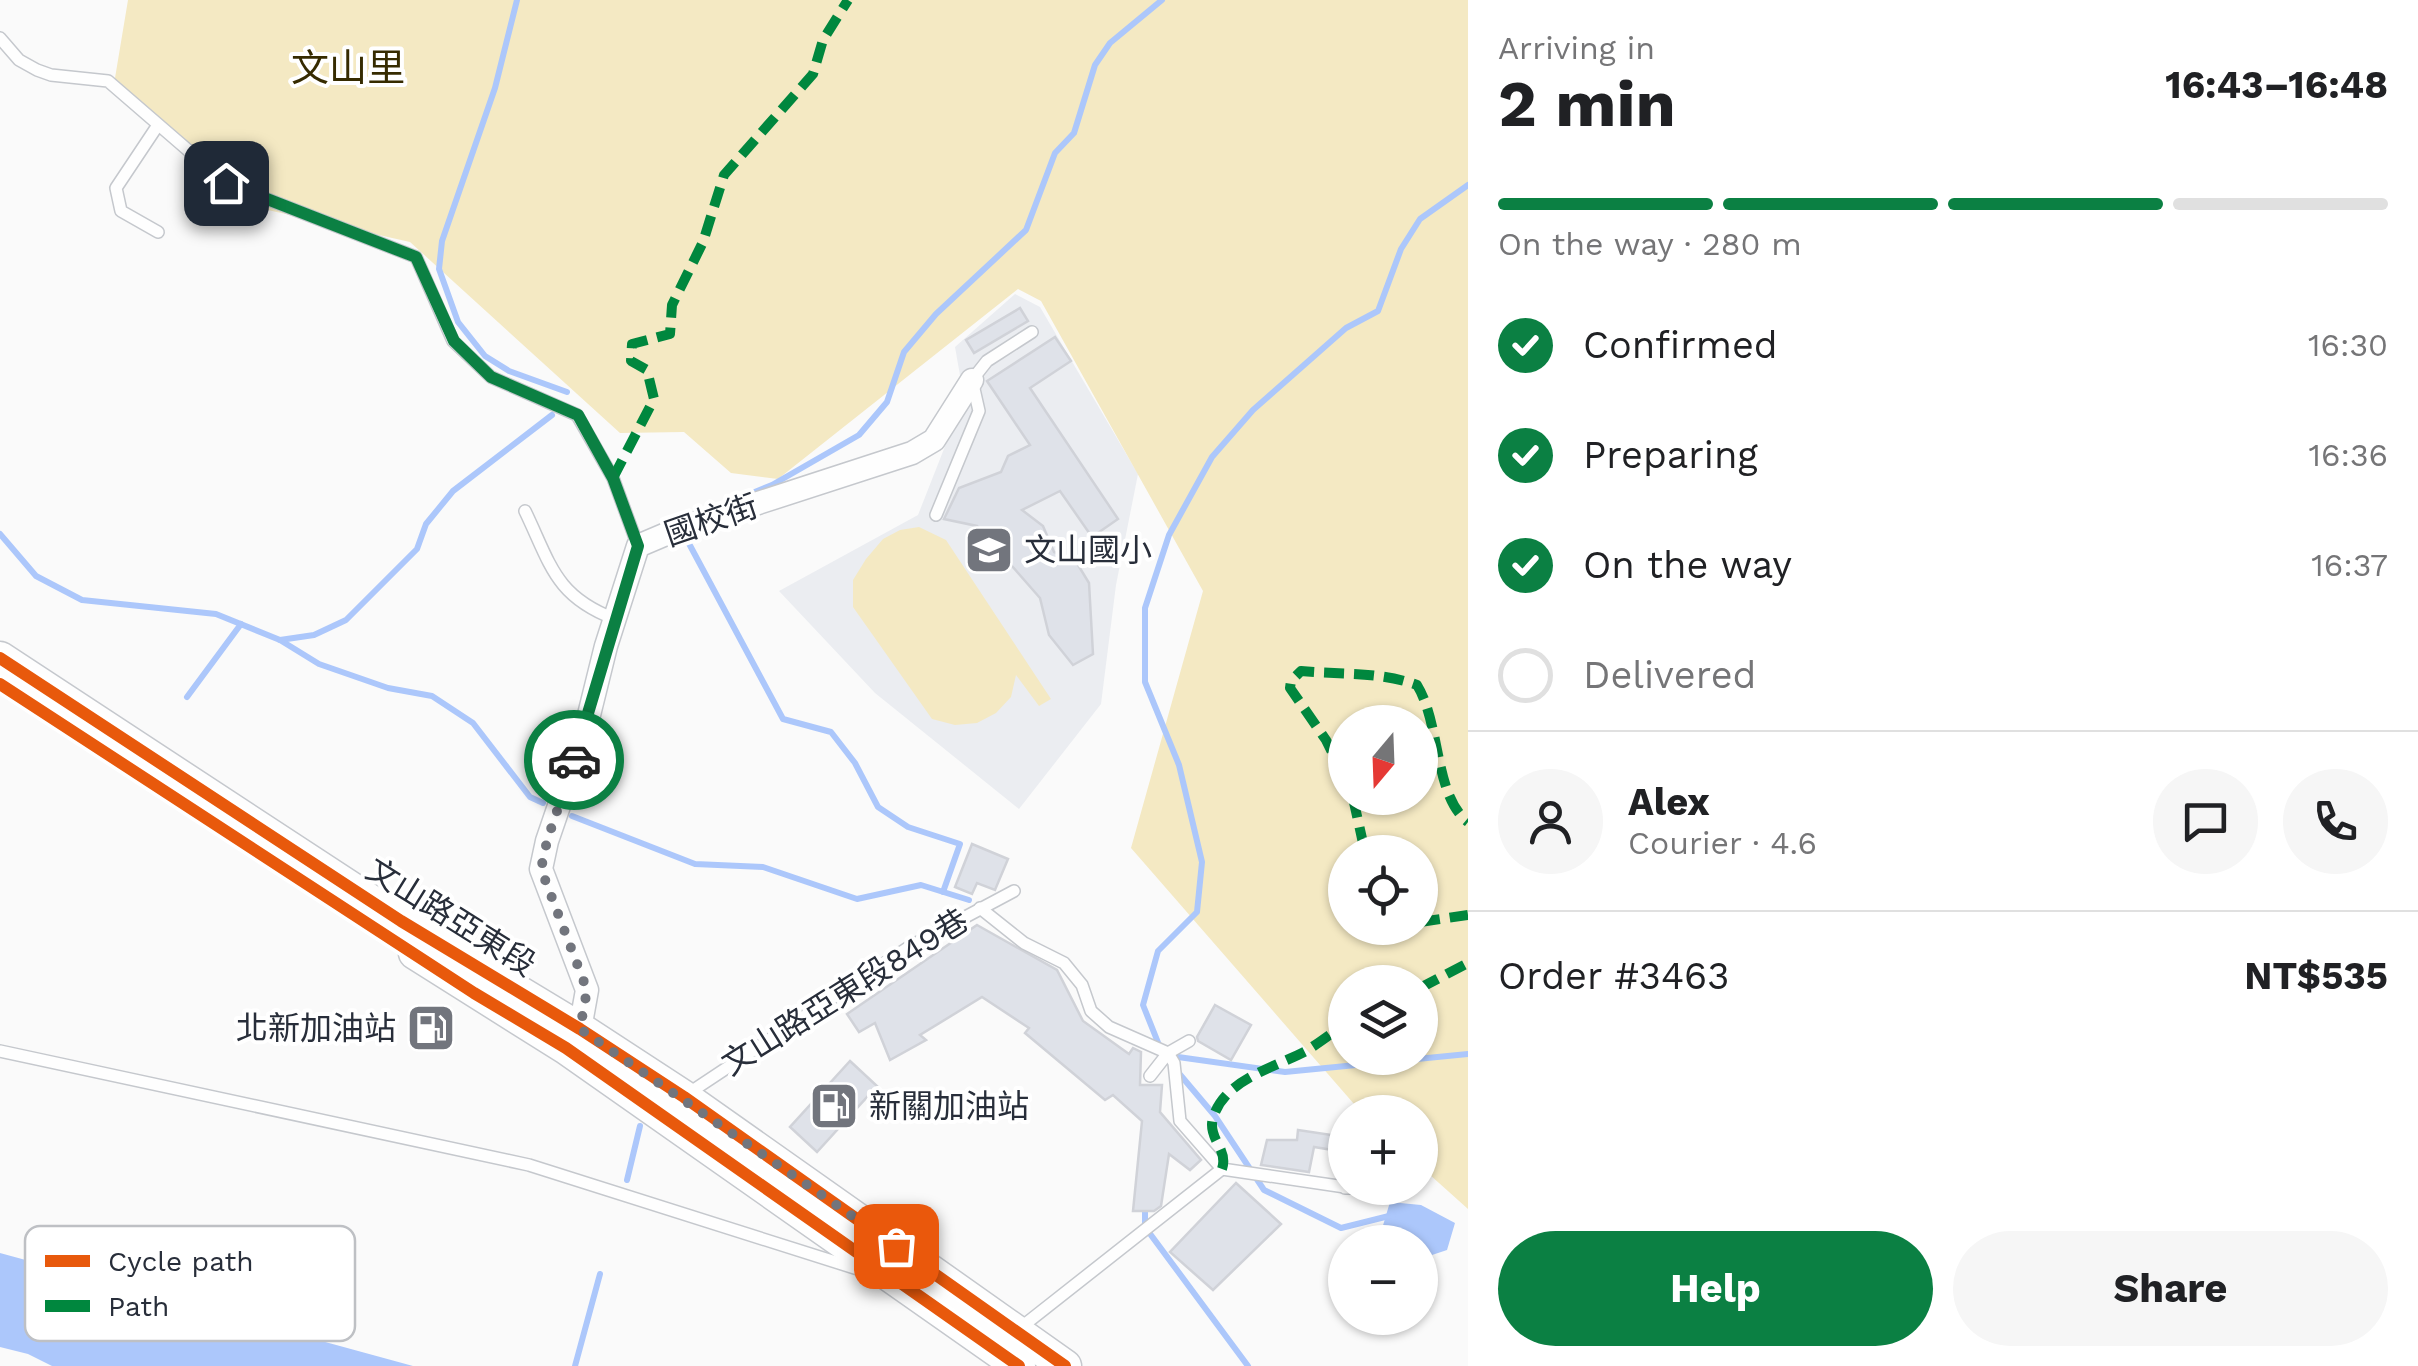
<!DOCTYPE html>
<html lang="en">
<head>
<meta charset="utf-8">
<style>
  :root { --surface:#fff; --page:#f6f6f6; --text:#202124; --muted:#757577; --line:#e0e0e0; --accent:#0b8043 }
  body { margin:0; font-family:"Work Sans","Noto Sans TC",sans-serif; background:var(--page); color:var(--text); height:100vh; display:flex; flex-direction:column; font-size:38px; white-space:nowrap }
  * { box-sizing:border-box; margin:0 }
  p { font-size:32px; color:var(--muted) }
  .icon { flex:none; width:55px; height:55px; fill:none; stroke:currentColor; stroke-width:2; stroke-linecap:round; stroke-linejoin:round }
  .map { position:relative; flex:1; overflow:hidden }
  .details { display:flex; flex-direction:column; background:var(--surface); width:950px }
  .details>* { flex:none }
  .needle { width:65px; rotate:199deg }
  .buttons { position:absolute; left:1328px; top:705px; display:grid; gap:20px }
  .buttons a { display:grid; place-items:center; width:110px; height:110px; border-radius:50%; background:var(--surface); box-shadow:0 2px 8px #0004; font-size:50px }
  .pin { position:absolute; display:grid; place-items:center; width:85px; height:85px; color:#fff; margin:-42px; border-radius:20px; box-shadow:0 5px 15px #0006 }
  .courier { position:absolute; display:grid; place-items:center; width:100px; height:100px; margin:-50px; border:8px solid #0b8043; border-radius:50%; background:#fff; color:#222; box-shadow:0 2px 12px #0007 }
  .summary em { font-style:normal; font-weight:700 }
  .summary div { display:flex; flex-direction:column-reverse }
  .summary { display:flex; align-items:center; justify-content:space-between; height:170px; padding:0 30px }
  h1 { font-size:65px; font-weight:700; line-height:75px }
  .bar { display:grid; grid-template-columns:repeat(4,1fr); gap:15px 10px; align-content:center; height:120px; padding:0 30px }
  .bar i { height:12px; border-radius:8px; background:var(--line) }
  .bar .current { background:var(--accent) }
  .bar p { grid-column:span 4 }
  .line { display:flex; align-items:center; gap:25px; padding:0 30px; border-top:2px solid var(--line) }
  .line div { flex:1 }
  .round { display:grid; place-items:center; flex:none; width:105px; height:105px; border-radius:52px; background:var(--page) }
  ol { padding:0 30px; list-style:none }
  li { display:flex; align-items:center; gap:30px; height:110px }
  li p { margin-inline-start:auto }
  li .icon { padding:10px; border-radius:50%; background:var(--accent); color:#fff; stroke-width:4 }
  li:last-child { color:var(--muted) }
  li i { width:55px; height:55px; border:5px solid var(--line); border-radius:50% }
  .button { display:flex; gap:20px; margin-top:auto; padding:20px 30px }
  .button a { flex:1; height:115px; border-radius:60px; background:var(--accent); color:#fff; font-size:40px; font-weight:700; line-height:115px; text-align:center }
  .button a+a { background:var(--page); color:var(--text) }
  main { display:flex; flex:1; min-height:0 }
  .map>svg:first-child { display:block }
  .built { fill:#ebedf1 }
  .green { fill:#f4e9c3; fill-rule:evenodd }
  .water { fill:#acc7fb }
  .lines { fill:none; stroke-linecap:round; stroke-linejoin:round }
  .stream { stroke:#acc7fb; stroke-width:6 }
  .building { fill:#dfe2e9; stroke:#d0d2d8; stroke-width:2.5 }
  .service-casing { stroke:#c5c8cd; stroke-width:14 }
  .minor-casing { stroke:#c5c8cd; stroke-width:25 }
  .secondary-casing { stroke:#c5c8cd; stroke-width:35 }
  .service { stroke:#fefefe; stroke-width:11 }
  .minor { stroke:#fefefe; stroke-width:22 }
  .secondary { stroke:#fefefe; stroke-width:32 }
  .quiet { stroke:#00873e; stroke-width:10; stroke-dasharray:20 10; stroke-linecap:butt }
  .cycleway-casing { stroke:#fff; stroke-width:19 }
  .cycleway { stroke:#e8590c; stroke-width:12 }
  .done { stroke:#72757d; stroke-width:10; stroke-dasharray:0 18 }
  .route { stroke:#0b8043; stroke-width:12 }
  .labels { text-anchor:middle; stroke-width:8; stroke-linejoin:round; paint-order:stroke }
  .street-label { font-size:32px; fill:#282e3a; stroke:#fff }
  .poi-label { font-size:32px; fill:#282e3a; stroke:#fff; text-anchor:start }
  .quarter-label { font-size:38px; fill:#362b00; stroke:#fff }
  .key { fill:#fff; stroke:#bec0c4; stroke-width:2.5 }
  .key-label { font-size:28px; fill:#282e3a }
</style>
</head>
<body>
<main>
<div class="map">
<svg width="1468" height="1366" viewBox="0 0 1468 1366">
  <rect width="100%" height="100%" fill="#fafafa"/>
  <polygon class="built" points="1015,294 1040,307 1138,474 1116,585 1101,704 1019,809 875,693 779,591 918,515 964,398 955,347"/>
  <g class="green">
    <path d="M128,0H1468V1209L1420,1166V1112H1361L1131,848L1203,591L1041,301L1018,289L778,479L731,473L684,432L620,433L410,242L259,208L113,90ZM1345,722H1420V798H1345ZM1345,852H1420V928H1345ZM1345,982H1420V1058H1345Z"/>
    <polygon points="919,527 946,540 1051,699 1039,706 1016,675 1011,697 996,713 977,723 955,725 932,719 853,607 853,580 866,559 883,539 900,530"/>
  </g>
  <g class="water">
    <polygon points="1390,1202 1421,1205 1455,1223 1447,1250 1420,1259 1420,1242 1385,1242 1381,1232"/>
    <polygon points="0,1253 413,1366 52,1366 28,1354 0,1347"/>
  </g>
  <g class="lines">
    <g class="stream">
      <polyline points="517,0 495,88 442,241 439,269 458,322 485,356 509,371 567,392"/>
      <polyline points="745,496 772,485 859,435 887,402 904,352 936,314 1026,230 1055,153 1074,133 1095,65 1110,43 1162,0"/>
      <polyline points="0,534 36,576 82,600 216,614 280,640 319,664 388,688 432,696 473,723 530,797 543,803"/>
      <polyline points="686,538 783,719 831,732 855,763 878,807 908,827 960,844 943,892"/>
      <polyline points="280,640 314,635 346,620 417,549 426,524 453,491 552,415"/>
      <polyline points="187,697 241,624"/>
      <polyline points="572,816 695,864 763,867 857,899 921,885 969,900"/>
      <polyline points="1159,1045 1143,1005 1158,951 1197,912 1202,862 1179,765 1145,682 1145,608 1169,535 1212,457 1253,410 1346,328 1378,311 1401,249 1420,219 1468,185"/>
      <polyline points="1171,1056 1285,1072 1468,1054"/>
      <polyline points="1177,1071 1215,1116 1264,1190 1341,1228 1393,1215"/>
      <polyline points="627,1180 640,1126"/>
      <polyline points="1145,1203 1145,1227 1248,1366"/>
      <polyline points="575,1366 600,1274"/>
    </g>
  </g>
  <g class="building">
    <polygon points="1020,308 1028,321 974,353 966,340"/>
    <polygon points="1055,337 1071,361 1030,388 1118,519 1092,537 1060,491 1022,510 1043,526 1054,552 1075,560 1089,583 1093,654 1073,665 1049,635 1040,598 977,526 944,519 959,488 1001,472 1008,456 1030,445 987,381"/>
    <polygon points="972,844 1008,859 995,890 977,883 972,894 955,887"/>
    <polygon points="977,925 1057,970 1083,1021 1129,1054 1133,1048 1141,1052 1140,1085 1162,1085 1160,1112 1201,1160 1190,1170 1169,1154 1161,1206 1154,1211 1133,1211 1142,1121 1113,1095 1105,1100 1025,1033 1029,1028 982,997 920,1035 926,1040 890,1060 875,1023 859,1032 847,1014"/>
    <polygon points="1215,1005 1251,1025 1231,1060 1198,1041 1197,1037"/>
    <polygon points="850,1061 877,1086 817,1152 790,1127"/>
    <polygon points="1298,1130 1345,1137 1345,1152 1314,1147 1309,1172 1261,1165 1267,1140 1297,1140"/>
    <polygon points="1236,1183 1281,1224 1213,1290 1170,1252"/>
  </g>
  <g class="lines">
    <g class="service-casing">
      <g id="service">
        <polyline points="0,38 19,60 37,70 51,75 108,81 226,183 416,257 453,341 491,377 577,415 613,478 638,546"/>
        <polyline points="158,232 121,211 116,188 158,125"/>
        <path d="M525,511C551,565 555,596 615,619"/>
        <polyline points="936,515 979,411 972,380 987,361 1032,332"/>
        <polyline points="980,908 1024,943 1064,963 1082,985 1091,1011 1109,1027 1168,1053 1150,1076"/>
        <polyline points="1189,1041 1168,1053 1174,1063 1180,1121 1222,1169 1345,1187"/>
        <polyline points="0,1051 529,1165 864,1271"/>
        <polyline points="686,1095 909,947 1014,891"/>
        <polyline points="1345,1188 1365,1188"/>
        <polyline points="1019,1329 1222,1169"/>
      </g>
    </g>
    <g class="minor-casing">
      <polyline id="minor" points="572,1040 580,1029 587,990 541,869 547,841 586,727 606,646 638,546 678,529 912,453 934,440 972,380"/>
    </g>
    <g class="secondary-casing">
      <g id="secondary">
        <polyline points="0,658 401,921 580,1029 684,1097 1065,1366"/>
        <polyline points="415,953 566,1048 1019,1366"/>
      </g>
    </g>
    <use href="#service" class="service"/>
    <use href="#minor" class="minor"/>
    <use href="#secondary" class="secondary"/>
    <g class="quiet">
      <polyline points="613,478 654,399 647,370 631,361 632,344 670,334 672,305 703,242 724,175 813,74 823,40 848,0"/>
      <path d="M1345,778L1326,740L1290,688L1291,681L1301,671C1341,675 1379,671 1417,685C1441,724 1434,796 1468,822"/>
      <polyline points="1353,798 1365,852"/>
      <polyline points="1420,922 1468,915"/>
      <polyline points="1420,988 1468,963"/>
      <path d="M1222,1169C1229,1149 1207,1139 1213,1118C1224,1080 1273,1068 1306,1051C1319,1043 1332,1033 1345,1024"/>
    </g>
    <g class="cycleway-casing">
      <g id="cycleway">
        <polyline points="0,658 401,921 580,1029 684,1097 1065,1366"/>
        <polyline points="0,684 474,993 566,1048 1019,1366"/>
      </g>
    </g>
    <use href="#cycleway" class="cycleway"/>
  </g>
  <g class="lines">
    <polyline class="done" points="574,760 547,841 541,869 587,990 580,1029 896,1246"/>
    <polyline class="route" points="226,183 416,257 454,341 491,377 578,415 613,478 638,546 574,760"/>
  </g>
  <defs>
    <g id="school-square" transform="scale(2.5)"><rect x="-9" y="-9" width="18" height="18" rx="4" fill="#72757d" stroke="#fff"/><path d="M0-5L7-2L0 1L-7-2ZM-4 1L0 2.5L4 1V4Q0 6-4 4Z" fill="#fff"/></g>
    <g id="fuel-square" transform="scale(2.5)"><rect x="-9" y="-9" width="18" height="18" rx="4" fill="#72757d" stroke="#fff"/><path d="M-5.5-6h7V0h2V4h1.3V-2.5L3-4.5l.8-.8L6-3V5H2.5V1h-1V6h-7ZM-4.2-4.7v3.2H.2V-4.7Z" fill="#fff"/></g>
  </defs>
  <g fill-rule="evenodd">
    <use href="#school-square" x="989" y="550"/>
    <use href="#fuel-square" x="431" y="1028"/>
    <use href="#fuel-square" x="834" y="1106"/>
  </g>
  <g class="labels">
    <g class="street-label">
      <text transform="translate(711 520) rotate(-19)" y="11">國校街</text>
      <text transform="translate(451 917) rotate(32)" y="11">文山路亞東段</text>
      <text transform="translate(845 992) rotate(-32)" y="11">文山路亞東段849巷</text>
    </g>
    <g class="poi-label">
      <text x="1024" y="561">文山國小</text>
      <text x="396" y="1039" text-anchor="end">北新加油站</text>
      <text x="869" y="1117">新關加油站</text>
    </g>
    <g class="quarter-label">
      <text x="348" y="81">文山里</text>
    </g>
  </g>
  <rect x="25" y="1226" width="330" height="115" rx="15" class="key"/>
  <rect x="45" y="1255" width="45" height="12" fill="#e8590c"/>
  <rect x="45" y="1300" width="45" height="12" fill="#00873e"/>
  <g class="key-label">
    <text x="108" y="1271">Cycle path</text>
    <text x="108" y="1316">Path</text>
  </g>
</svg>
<div class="buttons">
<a><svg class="needle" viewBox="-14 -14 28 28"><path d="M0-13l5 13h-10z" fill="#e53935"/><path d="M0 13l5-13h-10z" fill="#757577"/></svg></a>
<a><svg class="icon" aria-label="locate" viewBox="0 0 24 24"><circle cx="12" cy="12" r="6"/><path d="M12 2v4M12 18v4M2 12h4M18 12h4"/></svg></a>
<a><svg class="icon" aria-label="layers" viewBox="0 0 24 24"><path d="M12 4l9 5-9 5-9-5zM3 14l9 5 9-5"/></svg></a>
<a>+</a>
<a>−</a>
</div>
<div class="pin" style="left:896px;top:1246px;background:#ea580c"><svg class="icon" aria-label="bag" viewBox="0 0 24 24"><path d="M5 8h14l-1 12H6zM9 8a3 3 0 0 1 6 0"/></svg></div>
<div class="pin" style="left:226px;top:183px;background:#1f2937"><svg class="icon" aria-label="home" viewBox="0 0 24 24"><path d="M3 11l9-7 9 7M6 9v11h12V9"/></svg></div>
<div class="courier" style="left:574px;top:760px"><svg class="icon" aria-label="car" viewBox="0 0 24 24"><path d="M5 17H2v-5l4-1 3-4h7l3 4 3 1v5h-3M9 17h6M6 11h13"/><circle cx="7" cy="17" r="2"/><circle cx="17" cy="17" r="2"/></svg></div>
</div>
<section class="details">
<div class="summary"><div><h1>2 min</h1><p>Arriving in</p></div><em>16:43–16:48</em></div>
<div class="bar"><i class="current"></i><i class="current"></i><i class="current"></i><i></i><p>On the way · 280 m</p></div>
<ol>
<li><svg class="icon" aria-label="check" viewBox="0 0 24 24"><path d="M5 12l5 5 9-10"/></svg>Confirmed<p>16:30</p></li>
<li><svg class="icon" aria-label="check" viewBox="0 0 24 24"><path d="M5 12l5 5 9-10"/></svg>Preparing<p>16:36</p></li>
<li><svg class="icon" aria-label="check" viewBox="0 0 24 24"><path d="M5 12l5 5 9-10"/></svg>On the way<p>16:37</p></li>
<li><i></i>Delivered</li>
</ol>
<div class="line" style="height:180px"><a class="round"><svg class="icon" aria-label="person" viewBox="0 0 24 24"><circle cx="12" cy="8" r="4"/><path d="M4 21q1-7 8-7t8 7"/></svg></a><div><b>Alex</b><p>Courier · 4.6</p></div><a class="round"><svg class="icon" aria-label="chat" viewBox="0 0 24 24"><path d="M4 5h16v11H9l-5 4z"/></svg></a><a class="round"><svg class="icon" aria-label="phone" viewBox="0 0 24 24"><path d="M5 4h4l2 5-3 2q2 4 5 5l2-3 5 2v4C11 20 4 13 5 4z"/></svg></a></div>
<div class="line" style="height:130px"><div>Order #3463</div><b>NT$535</b></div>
<div class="button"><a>Help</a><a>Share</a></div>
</section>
</main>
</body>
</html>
